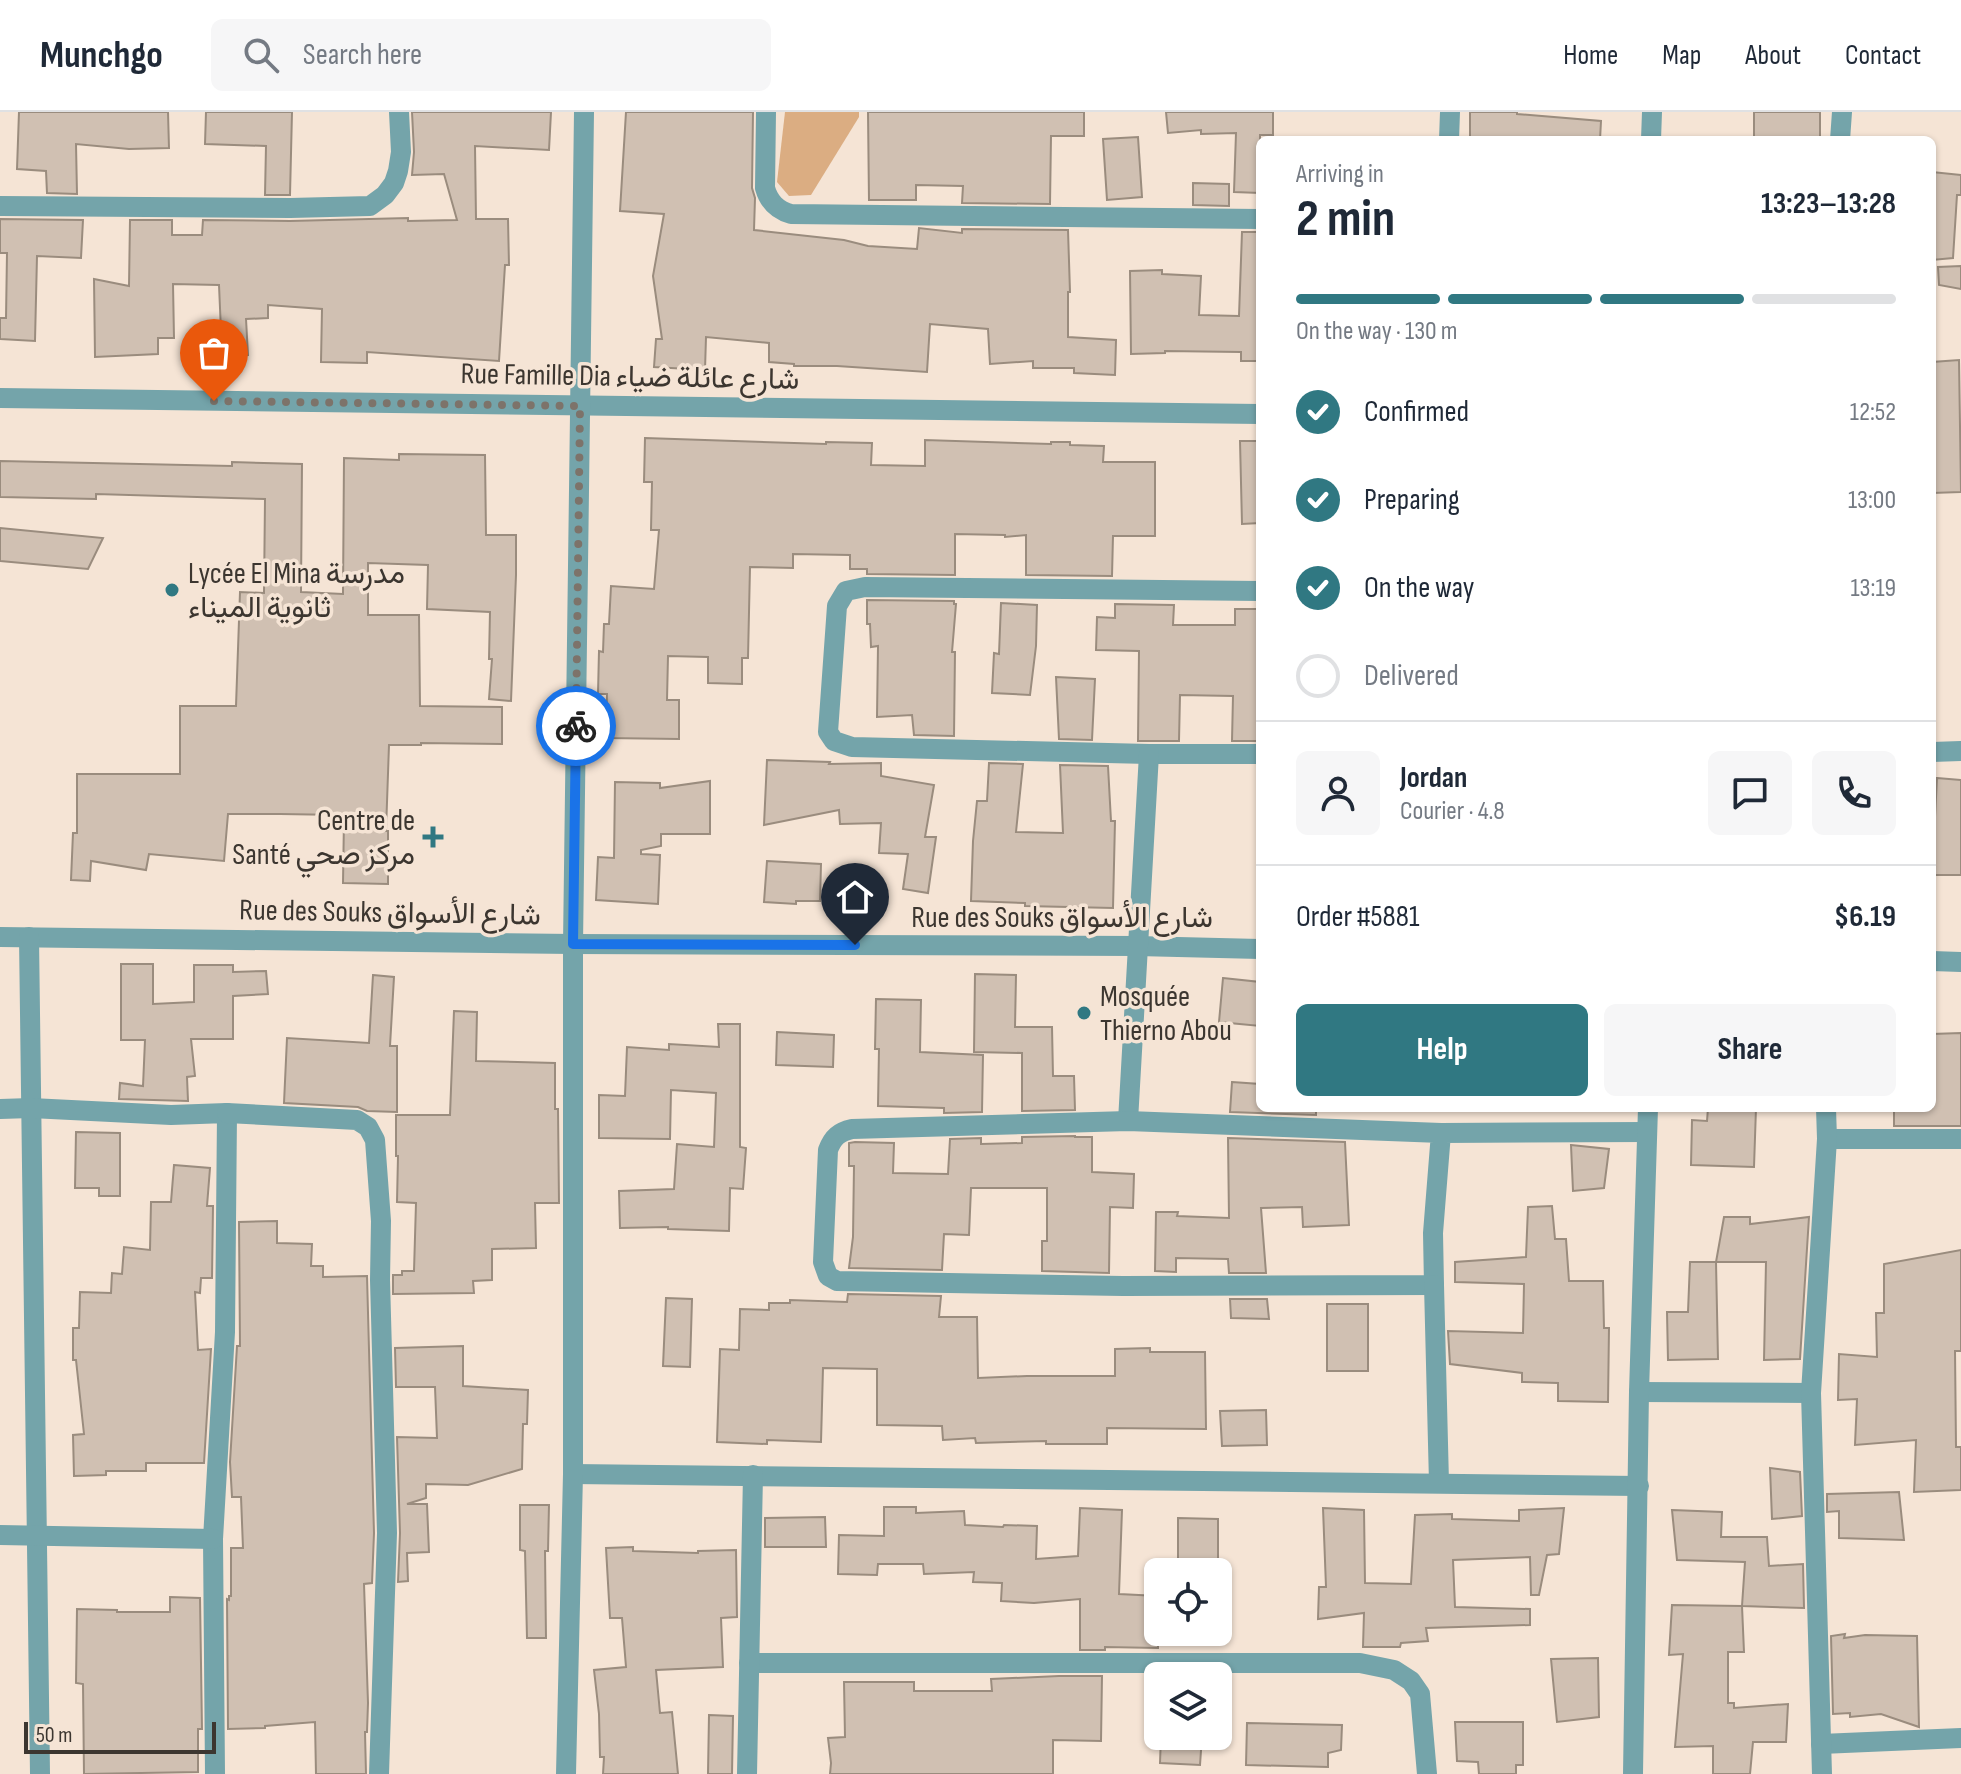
<!DOCTYPE html>
<html lang="en">
<head>
<meta charset="utf-8">
<style>
  :root { --surface:#fff; --page:#f6f6f7; --text:#1f2937; --muted:#747a83; --line:#e0e1e3; --accent:#307882 }
  body { margin:0; font-family:"Sofia Sans Condensed",Vazirmatn,sans-serif; background:var(--page); color:var(--text); height:100vh; display:flex; flex-direction:column; font-size:30px; white-space:nowrap }
  * { box-sizing:border-box; margin:0 }
  p { font-size:26px; color:var(--muted) }
  .icon { flex:none; width:44px; height:44px; fill:none; stroke:currentColor; stroke-width:2; stroke-linecap:round; stroke-linejoin:round }
  .map { position:relative; flex:1; overflow:hidden }
  .panel { position:absolute; left:1256px; top:24px; width:680px; height:976px; display:flex; flex-direction:column; background:var(--surface); border-radius:12px; box-shadow:0 2px 6px #0004 }
  .panel>* { flex:none }
  .fabs { position:absolute; left:1144px; top:1446px; display:grid; gap:16px }
  .fabs a { display:grid; place-items:center; width:88px; height:88px; border-radius:12px; background:var(--surface); box-shadow:0 2px 6px #0004; font-size:40px }
  .scale { position:absolute; left:24px; bottom:20px; width:192px; box-sizing:border-box; padding-left:8px; border:4px solid #3c3630; border-top:0; font-size:22px; line-height:28px; white-space:nowrap; color:#3c3630; -webkit-text-stroke:6px #f5e4d5; paint-order:stroke }
  .pin { position:absolute; display:grid; place-items:center; width:68px; height:68px; color:#fff; margin:-82px -34px; border-radius:50% 50% 50% 0; rotate:-45deg; box-shadow:0 0 8px #0007 }
  .pin .icon { rotate:45deg }
  .courier { position:absolute; display:grid; place-items:center; width:80px; height:80px; margin:-40px; border:6px solid #1a73e8; border-radius:50%; background:#fff; color:#222; box-shadow:0 2px 10px #0007 }
  .headline em { font-style:normal; font-weight:700 }
  .headline div { display:flex; flex-direction:column-reverse }
  .headline { display:flex; align-items:center; justify-content:space-between; height:136px; padding:0 40px }
  h1 { font-size:52px; font-weight:700; line-height:60px }
  .bar { display:grid; grid-template-columns:repeat(4,1fr); gap:12px 8px; align-content:center; height:96px; padding:0 40px }
  .bar i { height:10px; border-radius:6px; background:var(--line) }
  .bar .active { background:var(--accent) }
  .bar p { grid-column:span 4 }
  .line { display:flex; align-items:center; gap:20px; padding:0 40px; border-top:2px solid var(--line) }
  .line div { flex:1 }
  .round { display:grid; place-items:center; flex:none; width:84px; height:84px; border-radius:12px; background:var(--page) }
  ol { padding:0 40px; list-style:none }
  li { display:flex; align-items:center; gap:24px; height:88px }
  li p { margin-inline-start:auto }
  li .icon { padding:8px; border-radius:50%; background:var(--accent); color:#fff; stroke-width:4 }
  li:last-child { color:var(--muted) }
  li i { width:44px; height:44px; border:4px solid var(--line); border-radius:50% }
  .primary-button { display:flex; gap:16px; margin-top:auto; padding:16px 40px }
  .primary-button a { flex:1; height:92px; border-radius:12px; background:var(--accent); color:#fff; font-size:32px; font-weight:700; line-height:92px; text-align:center }
  .primary-button a+a { background:var(--page); color:var(--text) }
  header { display:flex; align-items:center; gap:48px; box-sizing:border-box; height:112px; padding:0 40px; background:var(--surface); border-bottom:2px solid var(--line) }
  header strong { font-size:38px }
  nav { display:flex; gap:44px; margin-inline-start:auto; font-size:28px }
  .search { width:560px; height:72px; background:var(--page); display:flex; align-items:center; gap:20px; box-sizing:border-box; padding:0 28px; border-radius:12px; color:var(--muted); font-size:30px }
  .map>svg:first-child { display:block }
  .green { fill:#dbad82 }
  .building { fill:#d0c0b2; stroke:#9a8c7e; stroke-width:2 }
  .lines { fill:none; stroke-linecap:round; stroke-linejoin:round }
  .minor { stroke:#74a4aa; stroke-width:20 }
  .tertiary { stroke:#74a4aa; stroke-width:20 }
  .done { stroke:#7d736a; stroke-width:8; stroke-dasharray:0 14.4 }
  .route { stroke:#1a73e8; stroke-width:10 }
  .poi-dot { fill:#307882; stroke:#f5e4d5; stroke-width:3 }
  .labels { text-anchor:middle; stroke-width:7; stroke-linejoin:round; paint-order:stroke }
  .street-label { font-size:30px; fill:#3c3630; stroke:#f5e4d5 }
  .poi-label { font-size:30px; fill:#3c3630; stroke:#f5e4d5; text-anchor:start }
</style>
</head>
<body>
<header>
<strong>Munchgo</strong>
<div class="search"><svg class="icon" aria-label="search" viewBox="0 0 24 24"><circle cx="10" cy="10" r="6"/><path d="M15 15l6 6"/></svg>Search here</div>
<nav><a>Home</a><a>Map</a><a>About</a><a>Contact</a></nav>
</header>
<div class="map">
<svg width="1961" height="1662" viewBox="0 0 1961 1662">
  <rect width="100%" height="100%" fill="#f5e4d5"/>
  <polygon class="green" points="785,0 859,0 859,5 811,83 789,84 777,70"/>
  <g class="building">
    <polygon points="19,0 168,0 169,36 129,37 76,32 77,82 47,81 46,59 17,57"/>
    <polygon points="206,0 292,0 290,83 265,83 266,34 205,32"/>
    <polygon points="412,0 551,0 549,38 475,34 476,107 508,107 509,153 505,153 499,249 367,240 367,251 321,250 322,197 268,193 268,206 246,207 248,243 197,246 194,222 221,219 219,173 173,172 174,226 158,226 158,242 95,245 94,167 129,174 130,108 172,108 172,123 202,123 203,108 290,109 408,106 408,109 457,108 444,62 412,63 414,40"/>
    <polygon points="626,0 753,0 752,76 755,86 754,118 844,128 868,134 917,137 919,116 962,121 962,117 1068,118 1070,180 1068,180 1068,225 1116,228 1115,263 1074,261 1074,256 1033,256 1033,249 990,252 988,217 930,212 927,260 837,254 794,254 794,252 769,250 769,231 706,225 705,258 654,255 656,227 662,227 653,164 664,102 620,99"/>
    <polygon points="868,0 1084,0 1084,24 1051,24 1050,92 962,91 963,74 916,73 916,88 869,88"/>
    <polygon points="1166,0 1273,0 1273,23 1260,23 1260,81 1234,80 1236,21 1201,22 1201,18 1168,21"/>
    <polygon points="1470,0 1517,0 1517,2 1601,9 1600,28 1470,25"/>
    <rect x="1754" y="0" width="66" height="26"/>
    <polygon points="1138,25 1142,85 1107,88 1103,27"/>
    <polygon points="1932,60 1961,63 1961,83 1957,83 1953,146 1932,148"/>
    <polygon points="1193,71 1229,72 1229,94 1193,93"/>
    <polygon points="0,107 83,108 81,146 37,144 35,229 0,227 0,206 6,206 7,141 0,141"/>
    <polygon points="1242,120 1260,120 1260,249 1241,249 1241,240 1165,239 1165,241 1131,242 1130,159 1162,158 1162,162 1201,164 1199,203 1239,204"/>
    <polygon points="1961,154 1961,177 1939,173 1938,155"/>
    <polygon points="1959,248 1961,380 1932,381 1932,250"/>
    <polygon points="645,326 826,332 826,330 872,331 871,353 925,354 925,328 1051,332 1051,330 1070,330 1070,333 1104,334 1103,350 1155,350 1155,424 1113,424 1112,464 1026,463 1026,423 1005,425 1005,423 955,422 955,463 867,462 867,457 850,457 850,443 793,442 793,456 750,455 748,546 742,546 742,572 708,571 708,545 668,544 667,588 679,588 679,627 606,626 607,582 598,582 599,539 603,540 604,512 609,512 611,474 654,477 659,418 651,418 652,370 644,370"/>
    <polygon points="1240,329 1260,329 1260,411 1242,412"/>
    <polygon points="399,342 485,343 486,423 516,423 516,463 511,589 489,587 492,547 489,547 490,500 427,497 428,453 368,451 368,503 419,503 420,594 502,595 502,632 421,631 421,633 389,633 386,719 388,719 388,772 343,771 344,706 341,706 341,703 280,702 228,702 224,749 149,742 146,758 91,749 90,769 71,768 73,721 77,721 77,662 180,662 180,594 236,594 240,480 264,481 265,387 96,382 96,387 0,385 0,349 232,354 232,350 302,352 301,480 343,482 344,346 399,348"/>
    <polygon points="0,416 103,426 88,457 0,449"/>
    <polygon points="867,488 954,489 954,492 956,492 952,540 955,540 954,624 914,623 912,603 877,605 878,534 871,535 870,512 867,512"/>
    <polygon points="1001,491 1037,493 1036,534 1030,583 992,581 994,541 999,542"/>
    <polygon points="1115,492 1174,493 1173,513 1235,513 1235,497 1260,497 1260,629 1232,629 1233,584 1180,583 1179,629 1138,629 1139,539 1096,538 1097,505 1115,506"/>
    <polygon points="1056,565 1095,567 1092,628 1059,627"/>
    <polygon points="767,648 830,650 829,652 881,651 881,664 934,673 925,725 936,725 928,781 903,777 908,742 879,741 881,711 840,712 839,698 764,713"/>
    <polygon points="989,651 1023,652 1016,720 1063,721 1060,653 1108,654 1111,709 1115,709 1113,796 1025,794 1025,791 971,789 973,729 977,689 987,689"/>
    <polygon points="1937,666 1961,668 1961,763 1932,763"/>
    <polygon points="710,669 710,722 661,722 661,734 641,738 641,742 660,743 658,792 596,788 598,745 614,746 615,670 660,671 660,676"/>
    <polygon points="767,749 821,752 820,789 796,789 796,792 764,790"/>
    <polygon points="121,852 153,852 153,892 194,890 194,853 233,853 233,860 266,859 268,882 233,884 233,927 191,927 195,964 187,965 188,989 119,987 120,971 143,974 145,928 121,928"/>
    <polygon points="975,862 1016,863 1015,915 1052,915 1053,964 1074,964 1075,998 1022,999 1022,941 974,940"/>
    <polygon points="373,863 394,865 390,934 397,934 397,1000 367,999 358,995 284,991 287,926 369,931"/>
    <polygon points="1223,866 1260,870 1260,914 1219,910"/>
    <polygon points="876,887 921,888 920,940 983,943 982,1000 944,1001 944,996 878,994 879,937 875,937"/>
    <polygon points="454,899 477,900 476,949 555,951 555,997 558,997 559,1091 535,1091 536,1136 492,1137 492,1168 473,1169 474,1181 393,1182 393,1163 402,1163 402,1159 414,1159 416,1091 397,1090 398,1044 396,1044 396,1003 450,1003"/>
    <polygon points="718,912 740,912 740,1035 746,1036 743,1077 730,1076 729,1119 668,1117 668,1115 620,1116 619,1079 674,1077 677,1032 714,1035 716,981 671,978 670,1027 599,1026 599,983 625,984 627,935 669,938 669,932 719,935"/>
    <polygon points="777,920 834,923 833,955 776,953"/>
    <polygon points="1961,921 1961,1014 1894,1014 1894,996 1932,996 1932,922"/>
    <polygon points="1232,970 1260,972 1260,996 1316,996 1316,1003 1230,1000"/>
    <polygon points="1708,996 1756,996 1754,1055 1691,1053 1692,1008 1707,1009"/>
    <polygon points="76,1020 120,1021 120,1084 99,1084 99,1076 75,1076"/>
    <polygon points="1075,1024 1075,1025 1092,1025 1092,1060 1134,1062 1133,1096 1110,1095 1109,1161 1042,1159 1042,1129 1047,1129 1047,1076 971,1076 969,1123 944,1122 942,1158 849,1156 853,1125 854,1054 849,1054 849,1031 855,1030 894,1031 893,1061 948,1062 950,1027 981,1026 981,1032 1022,1031 1022,1025"/>
    <polygon points="1228,1026 1345,1030 1349,1113 1303,1115 1302,1095 1261,1096 1266,1161 1229,1161 1228,1147 1176,1146 1176,1160 1155,1159 1156,1100 1178,1100 1177,1104 1229,1106"/>
    <polygon points="1571,1033 1609,1037 1604,1076 1573,1079"/>
    <polygon points="174,1053 210,1056 207,1094 213,1094 212,1166 201,1166 200,1181 195,1180 198,1238 211,1237 204,1351 146,1351 146,1359 106,1359 106,1363 74,1364 73,1323 84,1322 76,1248 73,1248 73,1216 79,1216 80,1180 111,1181 112,1161 122,1162 124,1135 150,1138 151,1090 171,1090"/>
    <polygon points="1552,1094 1555,1127 1566,1127 1569,1169 1603,1169 1604,1216 1609,1216 1608,1290 1558,1289 1558,1271 1522,1270 1522,1261 1450,1252 1448,1219 1523,1221 1524,1172 1455,1170 1455,1150 1526,1145 1528,1095"/>
    <polygon points="1724,1105 1750,1105 1750,1112 1809,1105 1800,1247 1764,1248 1766,1150 1716,1150"/>
    <polygon points="277,1109 277,1131 312,1132 311,1154 323,1154 323,1165 367,1164 374,1421 372,1471 364,1472 368,1591 367,1620 365,1620 366,1662 316,1662 315,1610 265,1614 265,1616 228,1617 227,1487 229,1488 229,1484 231,1484 231,1436 243,1436 241,1385 232,1385 230,1350 237,1234 240,1234 239,1110"/>
    <polygon points="1961,1138 1961,1239 1955,1239 1956,1335 1961,1335 1961,1378 1914,1380 1916,1328 1855,1333 1857,1287 1838,1288 1839,1242 1877,1245 1876,1201 1884,1201 1884,1152"/>
    <polygon points="1690,1150 1716,1150 1718,1247 1668,1248 1667,1200 1688,1200"/>
    <polygon points="848,1182 941,1184 939,1205 977,1205 978,1266 1027,1264 1115,1264 1115,1237 1150,1236 1150,1240 1205,1240 1206,1317 1107,1316 1107,1332 1046,1332 1046,1329 976,1331 975,1326 943,1328 942,1314 877,1313 877,1257 823,1256 821,1330 767,1328 767,1332 717,1330 720,1237 739,1238 740,1197 769,1198 769,1191 790,1191 790,1188 847,1190"/>
    <polygon points="666,1186 692,1187 690,1255 663,1254"/>
    <polygon points="1230,1187 1267,1187 1269,1207 1231,1206"/>
    <rect x="1327" y="1192" width="41" height="67"/>
    <polygon points="463,1234 463,1274 528,1278 527,1312 523,1312 522,1357 468,1373 426,1372 426,1386 407,1392 427,1392 429,1440 407,1441 408,1469 398,1470 400,1421 397,1325 437,1326 435,1275 396,1275 395,1236"/>
    <polygon points="1266,1298 1267,1333 1222,1334 1220,1299"/>
    <polygon points="1770,1356 1800,1360 1802,1404 1772,1407"/>
    <polygon points="1899,1380 1904,1428 1839,1426 1839,1399 1827,1400 1827,1382"/>
    <polygon points="520,1393 549,1393 548,1439 545,1439 546,1526 527,1526 525,1439 520,1438"/>
    <polygon points="884,1395 916,1395 916,1401 964,1399 965,1413 1003,1415 1004,1413 1037,1414 1036,1447 1078,1444 1080,1396 1122,1398 1119,1482 1158,1484 1158,1536 1105,1535 1105,1538 1080,1538 1080,1487 1034,1491 1001,1489 1002,1471 973,1470 974,1460 924,1462 923,1452 878,1452 877,1463 838,1462 839,1423 884,1424"/>
    <polygon points="1323,1396 1364,1398 1365,1471 1411,1472 1415,1403 1452,1402 1452,1407 1519,1409 1519,1398 1564,1396 1559,1442 1547,1443 1539,1483 1531,1483 1530,1445 1453,1448 1455,1495 1530,1497 1530,1513 1426,1516 1428,1529 1401,1531 1400,1535 1363,1535 1364,1501 1318,1507 1319,1475 1326,1475"/>
    <polygon points="1672,1398 1722,1400 1721,1425 1767,1425 1769,1454 1803,1452 1804,1496 1742,1494 1745,1450 1677,1448"/>
    <polygon points="825,1405 826,1435 765,1435 765,1406"/>
    <polygon points="1178,1406 1218,1407 1218,1460 1178,1460"/>
    <polygon points="633,1435 633,1439 698,1441 698,1439 736,1438 737,1505 721,1506 723,1555 656,1558 660,1601 672,1600 678,1662 603,1662 604,1645 600,1645 599,1602 594,1558 626,1555 622,1506 610,1506 606,1436"/>
    <polygon points="170,1485 200,1486 202,1617 198,1617 198,1660 84,1662 83,1572 76,1571 77,1497 117,1498 117,1500 170,1500"/>
    <polygon points="1672,1493 1742,1494 1744,1540 1728,1540 1728,1591 1734,1591 1734,1596 1788,1592 1786,1630 1753,1630 1750,1662 1713,1662 1713,1634 1675,1635 1683,1542 1669,1543"/>
    <polygon points="1845,1522 1844,1526 1865,1523 1917,1524 1919,1615 1881,1602 1850,1605 1850,1601 1833,1602 1831,1524"/>
    <polygon points="1598,1546 1599,1605 1557,1610 1551,1547"/>
    <polygon points="1059,1564 1102,1564 1101,1629 1053,1628 1053,1662 830,1662 831,1651 828,1626 845,1625 844,1570 914,1570 914,1579 992,1579 991,1567"/>
    <polygon points="709,1603 733,1604 732,1662 708,1662"/>
    <polygon points="1455,1610 1523,1610 1523,1653 1516,1653 1516,1662 1479,1662 1478,1650 1457,1649"/>
    <polygon points="1247,1611 1342,1613 1341,1638 1328,1641 1328,1655 1246,1653"/>
    <polygon points="1161,1624 1202,1624 1200,1653 1160,1651"/>
  </g>
  <g class="lines">
    <g class="minor">
      <path d="M766,0L765,76C769,90 777,98 791,102L1260,107"/>
      <polyline points="1449,28 1450,0"/>
      <polyline points="1651,28 1652,0"/>
      <polyline points="1840,28 1842,0"/>
      <polyline points="0,94 290,96 370,94 385,83 394,71 398,59 401,40 399,0"/>
      <polyline points="0,286 1260,302"/>
      <polyline points="1260,479 865,475 846,479 837,494 828,620 834,629 852,635 1149,642 1260,642"/>
      <polyline points="1932,640 1961,639"/>
      <polyline points="0,825 573,832 1137,834 1260,837"/>
      <polyline points="29,825 40,1662"/>
      <polyline points="1932,849 1961,850"/>
      <polyline points="0,997 31,996 171,1003 227,1001 225,1220 213,1427 215,1662"/>
      <polyline points="227,1001 357,1008 368,1015 375,1028 381,1109 380,1168 387,1421 379,1662"/>
      <polyline points="1128,1009 1149,642"/>
      <path d="M1441,1021L1433,1121L1434,1173L1123,1174L837,1169L828,1164L823,1150L828,1038C833,1025 839,1020 852,1017L1128,1009L1441,1021L1647,1020"/>
      <polyline points="1827,1027 1961,1027"/>
      <polyline points="1434,1173 1439,1371"/>
      <polyline points="1639,1280 1811,1281"/>
      <polyline points="573,1362 1639,1374"/>
      <polyline points="0,1423 213,1427"/>
      <polyline points="749,1551 1360,1551 1394,1558 1411,1569 1420,1582 1427,1662"/>
      <polyline points="1821,1632 1961,1626"/>
      <polyline points="747,1662 753,1363"/>
      <polyline points="1633,1662 1639,1280 1648,996"/>
      <polyline points="1822,1662 1811,1281 1827,1027 1826,996"/>
    </g>
    <polyline class="tertiary" points="566,1662 573,1362 573,832 584,0"/>
  </g>
  <g class="lines">
    <polyline class="done" points="214,289 580,294 576,614"/>
    <polyline class="route" points="576,614 573,832 855,833"/>
  </g>
  <g class="poi-dot">
    <circle cx="172" cy="478" r="8"/>
    <path d="M429 713h8v8h8v8h-8v8h-8v-8h-8v-8h8z"/>
    <circle cx="1084" cy="901" r="8"/>
  </g>
  <g class="labels">
    <g class="street-label">
      <text transform="translate(630 264) rotate(1)" y="10">Rue Famille Dia شارع عائلة ضياء</text>
      <text transform="translate(390 800) rotate(1)" y="10">Rue des Souks شارع الأسواق</text>
      <text x="1062" y="815">Rue des Souks شارع الأسواق</text>
    </g>
    <g class="poi-label">
      <text x="188" y="471">Lycée El Mina مدرسة<tspan x="188" dy="34">ثانوية الميناء</tspan></text>
      <text x="415" y="718" text-anchor="end">Centre de<tspan x="415" dy="34">Santé مركز صحي</tspan></text>
      <text x="1100" y="894">Mosquée<tspan x="1100" dy="34">Thierno Abou</tspan></text>
    </g>
  </g>
</svg>
<div class="fabs">
<a><svg class="icon" aria-label="locate" viewBox="0 0 24 24"><circle cx="12" cy="12" r="6"/><path d="M12 2v4M12 18v4M2 12h4M18 12h4"/></svg></a>
<a><svg class="icon" aria-label="layers" viewBox="0 0 24 24"><path d="M12 4l9 5-9 5-9-5zM3 14l9 5 9-5"/></svg></a>
</div>
<div class="scale">50 m</div>
<div class="pin" style="left:214px;top:289px;background:#ea580c"><svg class="icon" aria-label="bag" viewBox="0 0 24 24"><path d="M5 8h14l-1 12H6zM9 8a3 3 0 0 1 6 0"/></svg></div>
<div class="pin" style="left:855px;top:833px;background:#1f2937"><svg class="icon" aria-label="home" viewBox="0 0 24 24"><path d="M3 11l9-7 9 7M6 9v11h12V9"/></svg></div>
<div class="courier" style="left:576px;top:614px"><svg class="icon" aria-label="bike" viewBox="0 0 24 24"><circle cx="6" cy="16" r="4"/><circle cx="18" cy="16" r="4"/><path d="M6 16l4-8h5l3 8M10 8l3 8H6M13 5h3"/></svg></div>
<section class="panel">
<div class="headline"><div><h1>2 min</h1><p>Arriving in</p></div><em>13:23–13:28</em></div>
<div class="bar"><i class="active"></i><i class="active"></i><i class="active"></i><i></i><p>On the way · 130 m</p></div>
<ol>
<li><svg class="icon" aria-label="check" viewBox="0 0 24 24"><path d="M5 12l5 5 9-10"/></svg>Confirmed<p>12:52</p></li>
<li><svg class="icon" aria-label="check" viewBox="0 0 24 24"><path d="M5 12l5 5 9-10"/></svg>Preparing<p>13:00</p></li>
<li><svg class="icon" aria-label="check" viewBox="0 0 24 24"><path d="M5 12l5 5 9-10"/></svg>On the way<p>13:19</p></li>
<li><i></i>Delivered</li>
</ol>
<div class="line" style="height:144px"><a class="round"><svg class="icon" aria-label="person" viewBox="0 0 24 24"><circle cx="12" cy="8" r="4"/><path d="M4 21q1-7 8-7t8 7"/></svg></a><div><b>Jordan</b><p>Courier · 4.8</p></div><a class="round"><svg class="icon" aria-label="chat" viewBox="0 0 24 24"><path d="M4 5h16v11H9l-5 4z"/></svg></a><a class="round"><svg class="icon" aria-label="phone" viewBox="0 0 24 24"><path d="M5 4h4l2 5-3 2q2 4 5 5l2-3 5 2v4C11 20 4 13 5 4z"/></svg></a></div>
<div class="line" style="height:104px"><div>Order #5881</div><b>$6.19</b></div>
<div class="primary-button"><a>Help</a><a>Share</a></div>
</section>
</div>
</body>
</html>
